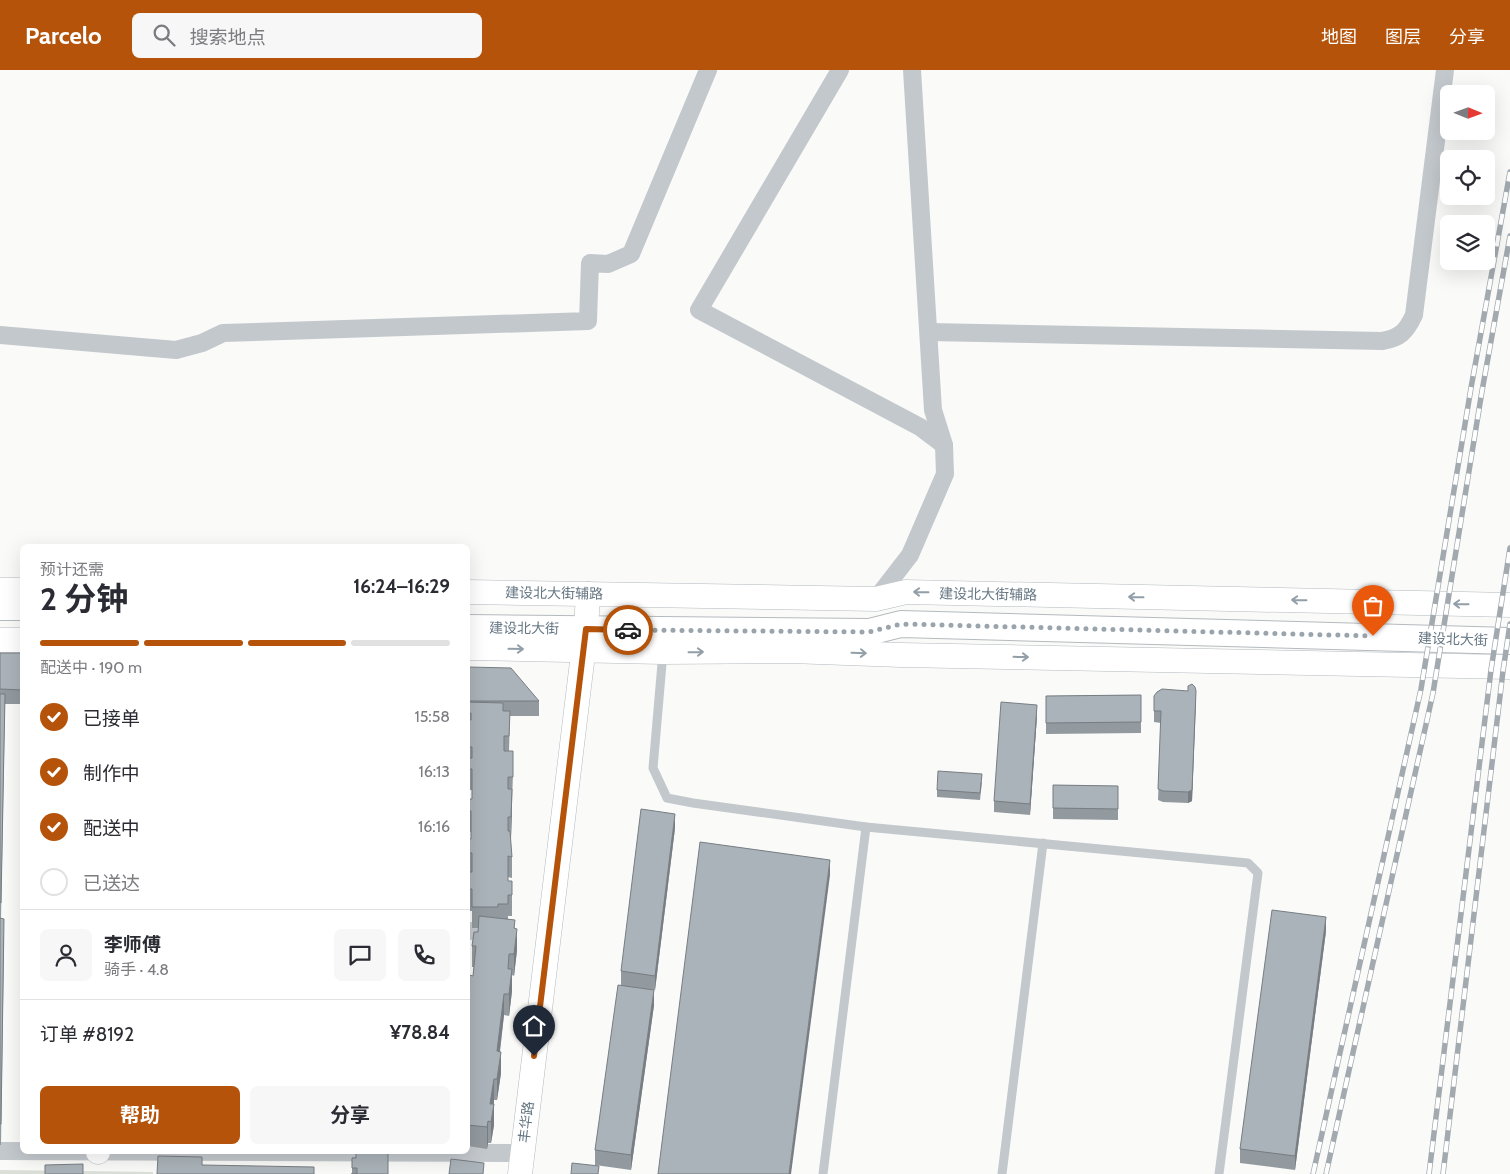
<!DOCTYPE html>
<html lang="zh">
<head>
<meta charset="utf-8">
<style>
  :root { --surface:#fff; --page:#f7f7f7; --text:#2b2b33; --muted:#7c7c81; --line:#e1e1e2; --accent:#b45309 }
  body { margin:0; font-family:Cabin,"Noto Sans SC",sans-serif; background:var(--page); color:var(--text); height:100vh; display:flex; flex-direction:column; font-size:19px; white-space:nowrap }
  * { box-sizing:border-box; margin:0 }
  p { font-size:16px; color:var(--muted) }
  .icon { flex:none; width:28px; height:28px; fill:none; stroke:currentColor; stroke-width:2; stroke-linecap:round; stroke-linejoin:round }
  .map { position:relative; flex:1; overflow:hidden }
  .details { position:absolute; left:20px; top:474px; width:450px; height:610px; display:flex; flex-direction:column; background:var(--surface); border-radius:8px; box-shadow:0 5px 20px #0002 }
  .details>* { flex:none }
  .needle { width:32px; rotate:91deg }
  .buttons { position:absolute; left:1440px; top:15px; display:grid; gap:10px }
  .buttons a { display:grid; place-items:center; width:55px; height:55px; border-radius:8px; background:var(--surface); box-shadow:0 5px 20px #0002; font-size:25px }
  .pin { position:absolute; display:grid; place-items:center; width:42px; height:42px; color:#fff; margin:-51px -21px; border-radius:50% 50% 50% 0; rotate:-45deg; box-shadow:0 0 5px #0007 }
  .pin .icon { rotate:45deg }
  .courier { position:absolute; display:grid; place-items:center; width:50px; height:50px; margin:-25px; border:4px solid #b45309; border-radius:50%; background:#fff; color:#222; box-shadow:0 1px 6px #0007 }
  .overview em { font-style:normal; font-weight:700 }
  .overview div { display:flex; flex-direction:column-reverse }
  .overview { display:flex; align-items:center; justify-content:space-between; height:85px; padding:0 20px }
  h1 { font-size:32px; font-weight:700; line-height:38px }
  .bar { display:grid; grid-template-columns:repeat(4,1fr); gap:8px 5px; align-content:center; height:60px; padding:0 20px }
  .bar i { height:6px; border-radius:4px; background:var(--line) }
  .bar .current { background:var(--accent) }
  .bar p { grid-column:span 4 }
  .line { display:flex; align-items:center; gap:12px; padding:0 20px; border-top:1px solid var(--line) }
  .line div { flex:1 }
  .round { display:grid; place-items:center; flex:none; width:52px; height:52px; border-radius:8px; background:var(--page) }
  ol { padding:0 20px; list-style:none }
  li { display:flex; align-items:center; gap:15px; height:55px }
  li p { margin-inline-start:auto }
  li .icon { padding:5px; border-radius:50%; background:var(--accent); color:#fff; stroke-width:4 }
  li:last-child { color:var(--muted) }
  li i { width:28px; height:28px; border:2px solid var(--line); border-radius:50% }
  .cta { display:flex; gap:10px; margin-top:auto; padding:10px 20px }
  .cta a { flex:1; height:58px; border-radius:8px; background:var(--accent); color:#fff; font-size:20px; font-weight:700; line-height:58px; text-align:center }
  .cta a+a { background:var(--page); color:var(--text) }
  header { display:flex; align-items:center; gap:30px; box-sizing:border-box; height:70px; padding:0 25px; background:var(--accent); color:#fff }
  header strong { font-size:24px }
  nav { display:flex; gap:28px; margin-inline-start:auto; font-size:18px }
  .search { width:350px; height:45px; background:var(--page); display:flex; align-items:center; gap:12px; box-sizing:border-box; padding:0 18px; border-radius:8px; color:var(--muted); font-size:19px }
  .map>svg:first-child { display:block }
  .pitch { fill:#dadfd7 }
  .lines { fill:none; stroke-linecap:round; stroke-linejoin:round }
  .secondary-casing { stroke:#b3babf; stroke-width:25 }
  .primary-casing { stroke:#b5babe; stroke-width:28 }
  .lane { stroke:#c3c8cc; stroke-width:9 }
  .street { stroke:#c3c8cc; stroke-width:18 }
  .secondary { stroke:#fff; stroke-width:24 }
  .primary { stroke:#fff; stroke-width:26 }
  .rail-casing { stroke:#a2aab0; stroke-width:5.5 }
  .rail { stroke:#fff; stroke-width:4; stroke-dasharray:11; stroke-linecap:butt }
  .wall { fill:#929a9f }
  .shaded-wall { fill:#777d82 }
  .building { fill:#aab3b9; stroke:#777d82 }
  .oneway { stroke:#939fa8 }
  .done { stroke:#99a4ac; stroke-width:5; stroke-dasharray:0 9 }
  .route { stroke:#b45309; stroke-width:6 }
  .labels { text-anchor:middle; stroke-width:5; stroke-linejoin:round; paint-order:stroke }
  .street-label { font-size:14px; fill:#657683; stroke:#fff }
</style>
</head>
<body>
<header>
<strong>Parcelo</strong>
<div class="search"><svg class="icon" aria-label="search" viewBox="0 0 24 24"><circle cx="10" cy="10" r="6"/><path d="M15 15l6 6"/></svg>搜索地点</div>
<nav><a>地图</a><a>图层</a><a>分享</a></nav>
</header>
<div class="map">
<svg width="1510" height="1104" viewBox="0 0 1510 1104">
  <rect width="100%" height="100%" fill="#fafaf8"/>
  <polygon class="pitch" points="0,1100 153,1102 153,1104 0,1104"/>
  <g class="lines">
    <g class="secondary-casing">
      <g id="secondary">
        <polyline points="0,520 22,520"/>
        <polyline points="468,522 876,529 906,522 1510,535"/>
        <polyline points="0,570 22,570"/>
        <polyline points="468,578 663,582 791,581 901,585 1510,597"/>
        <polyline points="98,1082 98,1081"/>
        <polyline points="520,1104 586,559 588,524"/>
      </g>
    </g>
    <g class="primary-casing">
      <g id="primary">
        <polyline points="0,537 22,537"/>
        <polyline points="468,558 869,562 901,554 1510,571"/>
      </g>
    </g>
    <g class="lane">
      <polyline points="663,582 653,698 667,728 693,733 866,757 1248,793 1258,803 1219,1104"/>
      <polyline points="823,1104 866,757"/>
      <polyline points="1002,1104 1043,773"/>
    </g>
    <g class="street">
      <polyline points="840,0 699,240 920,357 944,375"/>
      <path d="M929,262L1382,271C1400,268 1406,262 1414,245L1445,0"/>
      <polyline points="0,265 176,280 202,273 223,263 588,251 590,193 608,194 631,184 708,0"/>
      <polyline points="876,529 910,485 945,404 944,375 933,340 912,0"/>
      <polyline points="468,861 471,861"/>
      <polyline points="0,1081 522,1083"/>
    </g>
    <use href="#secondary" class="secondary"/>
    <use href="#primary" class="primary"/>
    <g class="rail-casing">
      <g id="rail">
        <polyline points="1313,1104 1421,619 1471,318 1510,102"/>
        <polyline points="1326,1104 1433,623 1482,321 1510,166"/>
        <polyline points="1429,1104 1491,600 1510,478"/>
        <polyline points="1443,1104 1503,601 1510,554"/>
      </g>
    </g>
    <use href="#rail" class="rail"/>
  </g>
  <g class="wall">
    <polygon points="0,583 22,583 22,634 5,634 1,849 4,870 1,1075 0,1075"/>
    <polygon points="468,597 539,631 539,646 510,646 509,681 513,702 511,768 510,768 512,787 512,808 508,807 508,811 512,811 512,846 508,846 508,849 515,858 517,880 514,906 512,905 512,921 509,946 504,945 500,982 501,1003 497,1030 494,1030 494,1055 491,1073 488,1073 487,1079 468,1076 468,915 473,906 474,897 472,897 472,876 478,862 478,858 472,858 472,841 468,841 469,769 471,769 471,762 468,761 468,729 472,729 472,720 469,720 469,698 468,698"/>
    <polygon points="1141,625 1141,663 1046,664 1046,626"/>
    <polygon points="1154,626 1196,632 1192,731 1188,733 1163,732 1158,730 1161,653 1154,652"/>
    <polygon points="1037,646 1030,745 994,742 994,731"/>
    <polygon points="982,712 980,730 937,727 937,720"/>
    <polygon points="1053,715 1118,716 1118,750 1053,749"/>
    <polygon points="675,758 655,920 635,918 654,935 631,1100 595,1095 595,1080 621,916 621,901"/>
    <polygon points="1326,861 1295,1100 1240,1093 1240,1079"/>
    <polygon points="388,1082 388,1104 351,1104 352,1104 352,1088"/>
  </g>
  <g class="shaded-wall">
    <polygon points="1196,621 1192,731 1188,733 1188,722"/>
    <polygon points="1037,635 1037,646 1030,745 1030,734"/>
    <polygon points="512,719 512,741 511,768 511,747"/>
    <polygon points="675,744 675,758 655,920 655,906"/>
    <polygon points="830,790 830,805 791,1104 789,1104"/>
    <polygon points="1326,847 1326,861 1295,1100 1295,1086"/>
    <polygon points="517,859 517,880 514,906 514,884"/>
    <polygon points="512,899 512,921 509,946 509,924"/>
    <polygon points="654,920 654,935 631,1100 631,1085"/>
    <polygon points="504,924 504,945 497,1003 497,981"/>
    <polygon points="501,982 501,1003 497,1030 497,1009"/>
    <polygon points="494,1009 494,1030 491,1052 490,1034"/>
    <polygon points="494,1034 494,1055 491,1073 491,1052"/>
    <polygon points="488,1051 488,1073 487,1079 487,1057"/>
  </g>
  <g class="building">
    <polygon points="0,583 22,583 22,620 0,619"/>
    <polygon points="468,597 511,598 539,631 468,631"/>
    <polygon points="1192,614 1195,617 1196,621 1192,720 1188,722 1163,721 1158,719 1161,641 1154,641 1154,626 1157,622 1162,619 1188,621 1188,616"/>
    <polygon points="0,624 5,624 1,833 0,832"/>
    <polygon points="1141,625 1141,652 1046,653 1046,626"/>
    <polygon points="468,632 503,633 503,641 510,641 509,666 504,666 504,681 513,681 513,707 508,707 508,719 512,719 511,747 508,747 508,761 510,761 512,787 508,786 508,811 512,811 512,825 508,825 508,834 498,834 498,837 472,837 472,819 468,819 468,802 472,802 472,783 469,783 469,769 471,769 471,741 468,740 468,729 472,729 472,699 469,699 469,688 472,688 472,677 468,677 468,650 471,650 471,643 468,643"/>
    <polygon points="1001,632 1037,635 1030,734 994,731"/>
    <polygon points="938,701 982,704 980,723 937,720"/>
    <polygon points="1053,715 1118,716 1118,739 1053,738"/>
    <polygon points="641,739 675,744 655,906 621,901"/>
    <polygon points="700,772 830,790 789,1104 658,1104"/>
    <polygon points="1272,840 1326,847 1295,1086 1240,1079"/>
    <polygon points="479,846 515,850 514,858 517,859 514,884 509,884 508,899 512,899 509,924 504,924 497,981 501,982 497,1009 494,1009 490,1034 494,1034 491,1052 488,1051 487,1057 468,1055 468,915 469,905 473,906 476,876 472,876 474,862 478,862"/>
    <polygon points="0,848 4,849 1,1054 0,1054"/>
    <polygon points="618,915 654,920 631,1085 595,1080"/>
    <polygon points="356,1081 388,1082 388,1104 351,1104 357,1104 357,1098 352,1098 352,1088 356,1088"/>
    <polygon points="158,1086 202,1087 202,1095 314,1097 314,1104 157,1104"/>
    <polygon points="451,1089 484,1093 483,1104 449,1104"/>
    <polygon points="572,1093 599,1096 598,1104 571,1104"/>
    <polygon points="83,1094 83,1104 45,1104 45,1095"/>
  </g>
  <defs><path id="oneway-shaft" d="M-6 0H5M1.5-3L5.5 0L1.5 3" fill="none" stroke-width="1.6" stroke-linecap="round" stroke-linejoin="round" transform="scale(1.25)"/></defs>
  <g class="oneway">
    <use href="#oneway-shaft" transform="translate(921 522) rotate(-179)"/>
    <use href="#oneway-shaft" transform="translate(1136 527) rotate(-179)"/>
    <use href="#oneway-shaft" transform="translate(1299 530) rotate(-179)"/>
    <use href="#oneway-shaft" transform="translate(1461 534) rotate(-179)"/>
    <use href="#oneway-shaft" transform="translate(516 579) rotate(1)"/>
    <use href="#oneway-shaft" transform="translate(696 582) rotate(-1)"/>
    <use href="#oneway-shaft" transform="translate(859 583) rotate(2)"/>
    <use href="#oneway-shaft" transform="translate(1021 587) rotate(1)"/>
  </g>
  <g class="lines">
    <polyline class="done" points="628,560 869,562 901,554 1373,566"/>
    <polyline class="route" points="534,986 586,559 628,560"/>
  </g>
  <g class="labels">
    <g class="street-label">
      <text transform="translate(554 523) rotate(1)" y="5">建设北大街辅路</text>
      <text transform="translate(988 524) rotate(1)" y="5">建设北大街辅路</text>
      <text transform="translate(524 558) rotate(1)" y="5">建设北大街</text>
      <text transform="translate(1453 569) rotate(2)" y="5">建设北大街</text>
      <text transform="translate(526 1052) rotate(-83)" y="5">丰华路</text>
    </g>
  </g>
</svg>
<div class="buttons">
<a><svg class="needle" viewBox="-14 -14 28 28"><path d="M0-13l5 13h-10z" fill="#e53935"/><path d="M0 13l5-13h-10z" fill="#7c7c81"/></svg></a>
<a><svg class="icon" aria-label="locate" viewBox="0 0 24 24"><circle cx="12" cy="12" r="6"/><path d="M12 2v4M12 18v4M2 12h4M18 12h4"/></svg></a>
<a><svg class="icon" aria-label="layers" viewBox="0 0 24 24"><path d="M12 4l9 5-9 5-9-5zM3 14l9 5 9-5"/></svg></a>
</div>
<div class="pin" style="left:1373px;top:566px;background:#ea580c"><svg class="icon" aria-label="bag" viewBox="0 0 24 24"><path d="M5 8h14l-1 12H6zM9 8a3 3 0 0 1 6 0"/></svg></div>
<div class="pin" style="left:534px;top:986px;background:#1f2937"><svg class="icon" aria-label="home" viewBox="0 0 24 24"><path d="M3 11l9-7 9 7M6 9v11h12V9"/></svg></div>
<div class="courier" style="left:628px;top:560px"><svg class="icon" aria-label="car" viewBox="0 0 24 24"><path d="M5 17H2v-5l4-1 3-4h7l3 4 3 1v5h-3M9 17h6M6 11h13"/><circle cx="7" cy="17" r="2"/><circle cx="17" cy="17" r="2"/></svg></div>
<section class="details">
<div class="overview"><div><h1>2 分钟</h1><p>预计还需</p></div><em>16:24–16:29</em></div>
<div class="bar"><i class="current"></i><i class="current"></i><i class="current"></i><i></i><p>配送中 · 190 m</p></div>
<ol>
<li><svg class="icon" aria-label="check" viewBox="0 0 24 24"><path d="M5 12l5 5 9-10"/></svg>已接单<p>15:58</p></li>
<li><svg class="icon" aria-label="check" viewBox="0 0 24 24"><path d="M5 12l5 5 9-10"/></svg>制作中<p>16:13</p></li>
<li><svg class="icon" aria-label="check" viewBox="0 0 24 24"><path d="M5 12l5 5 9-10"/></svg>配送中<p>16:16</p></li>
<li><i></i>已送达</li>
</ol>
<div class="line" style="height:90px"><a class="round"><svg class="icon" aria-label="person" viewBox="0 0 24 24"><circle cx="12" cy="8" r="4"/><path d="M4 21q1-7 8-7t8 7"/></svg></a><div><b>李师傅</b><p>骑手 · 4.8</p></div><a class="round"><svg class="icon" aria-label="chat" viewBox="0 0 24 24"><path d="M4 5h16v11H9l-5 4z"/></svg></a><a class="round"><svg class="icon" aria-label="phone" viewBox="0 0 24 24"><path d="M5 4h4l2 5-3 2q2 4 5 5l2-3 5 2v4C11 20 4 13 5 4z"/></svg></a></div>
<div class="line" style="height:65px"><div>订单 #8192</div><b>¥78.84</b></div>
<div class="cta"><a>帮助</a><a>分享</a></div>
</section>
</div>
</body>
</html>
